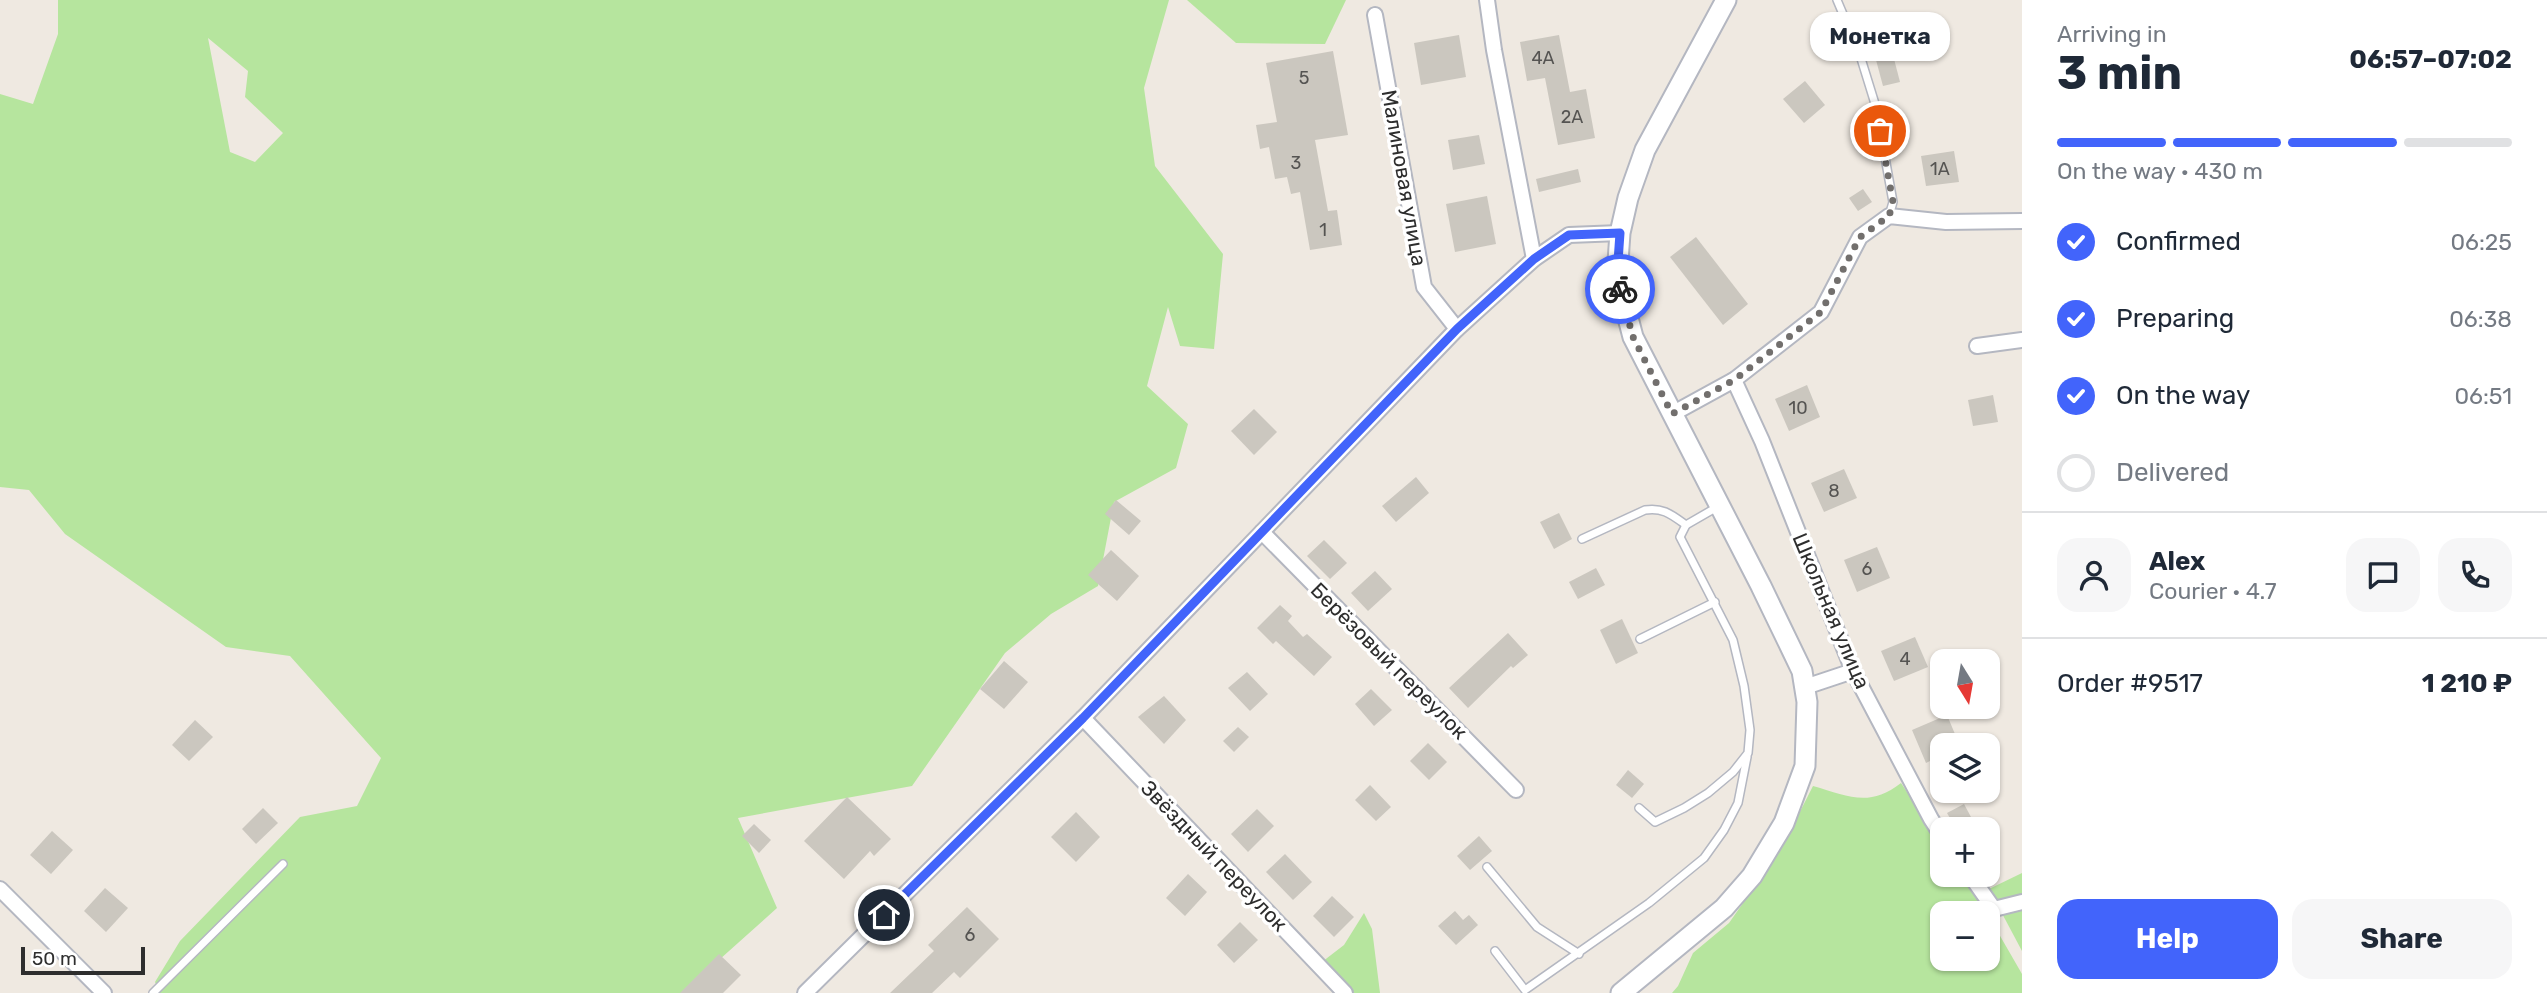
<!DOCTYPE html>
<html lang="en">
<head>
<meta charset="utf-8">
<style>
  :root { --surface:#fff; --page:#f6f6f7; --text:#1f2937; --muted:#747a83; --line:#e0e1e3; --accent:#4264fb }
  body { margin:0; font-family:Rubik,sans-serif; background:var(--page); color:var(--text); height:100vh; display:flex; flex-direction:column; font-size:26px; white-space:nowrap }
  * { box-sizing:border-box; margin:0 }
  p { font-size:23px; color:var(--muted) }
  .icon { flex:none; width:38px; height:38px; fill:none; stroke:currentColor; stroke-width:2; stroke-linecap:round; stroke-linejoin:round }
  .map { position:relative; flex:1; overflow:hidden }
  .details { display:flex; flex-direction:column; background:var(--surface); width:525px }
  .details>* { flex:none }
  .needle { width:46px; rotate:169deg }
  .tools { position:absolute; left:1930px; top:649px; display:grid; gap:14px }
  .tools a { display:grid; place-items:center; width:70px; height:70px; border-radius:14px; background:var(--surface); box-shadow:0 2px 5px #0004; font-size:35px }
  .scale { position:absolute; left:21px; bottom:18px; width:124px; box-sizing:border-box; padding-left:7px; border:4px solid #2e2e2e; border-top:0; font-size:19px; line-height:24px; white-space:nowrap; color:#2e2e2e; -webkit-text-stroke:5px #fff; paint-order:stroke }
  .pin { position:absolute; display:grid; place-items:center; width:60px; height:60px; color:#fff; margin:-30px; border:4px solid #fff; border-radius:50%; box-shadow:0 2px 7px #0007 }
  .courier { position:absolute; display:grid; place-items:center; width:70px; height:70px; margin:-35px; border:5px solid #4264fb; border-radius:50%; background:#fff; color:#222; box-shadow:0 2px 9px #0007 }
  .bubble { position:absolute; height:49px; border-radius:21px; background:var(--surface); box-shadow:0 2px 5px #0004; font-size:23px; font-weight:700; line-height:49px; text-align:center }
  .head em { font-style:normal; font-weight:700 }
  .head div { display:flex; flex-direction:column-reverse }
  .head { display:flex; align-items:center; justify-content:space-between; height:119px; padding:0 35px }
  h1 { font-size:46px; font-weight:700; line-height:52px }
  .bar { display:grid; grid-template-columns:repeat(4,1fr); gap:10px 7px; align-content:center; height:84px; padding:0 35px }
  .bar i { height:9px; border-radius:5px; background:var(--line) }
  .bar .current { background:var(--accent) }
  .bar p { grid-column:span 4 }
  .line { display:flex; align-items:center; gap:18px; padding:0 35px; border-top:2px solid var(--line) }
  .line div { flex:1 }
  .round { display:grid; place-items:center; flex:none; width:74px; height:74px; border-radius:21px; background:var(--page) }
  ol { padding:0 35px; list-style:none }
  li { display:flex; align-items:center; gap:21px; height:77px }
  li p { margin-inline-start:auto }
  li .icon { padding:7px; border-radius:50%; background:var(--accent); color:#fff; stroke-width:4 }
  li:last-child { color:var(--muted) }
  li i { width:38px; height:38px; border:4px solid var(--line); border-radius:50% }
  .button { display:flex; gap:14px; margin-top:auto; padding:14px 35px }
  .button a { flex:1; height:80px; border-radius:21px; background:var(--accent); color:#fff; font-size:28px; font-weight:700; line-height:80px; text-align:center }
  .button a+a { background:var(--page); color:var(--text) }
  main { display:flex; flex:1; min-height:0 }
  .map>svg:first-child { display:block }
  .green { fill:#b6e59e; fill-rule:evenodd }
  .building { fill:#cbc7bf }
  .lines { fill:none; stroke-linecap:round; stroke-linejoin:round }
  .lane-casing { stroke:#b4b7c1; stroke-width:10 }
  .street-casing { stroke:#b4b7c1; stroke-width:18 }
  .secondary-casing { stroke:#b4b7c1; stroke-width:23 }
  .lane { stroke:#fff; stroke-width:7 }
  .street { stroke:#fff; stroke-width:14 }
  .secondary { stroke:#fff; stroke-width:19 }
  .done { stroke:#726f6d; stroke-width:7; stroke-dasharray:0 12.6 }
  .route { stroke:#4264fb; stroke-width:9 }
  .labels { text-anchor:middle; stroke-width:7; stroke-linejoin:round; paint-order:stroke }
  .number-label { font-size:18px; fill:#555452 }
  .street-label { font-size:21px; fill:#2e2e2e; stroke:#fff }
</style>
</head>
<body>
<main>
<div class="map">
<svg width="2022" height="993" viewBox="0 0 2022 993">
  <rect width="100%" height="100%" fill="#efe9e1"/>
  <g class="green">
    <path d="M58,0H1169L1144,88L1155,166L1223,254L1214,349L1180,346L1168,307L1147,386L1188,424L1176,468L1114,502L1098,586L1051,614L1005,653L912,786L738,818L777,908L682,993H160L155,982L180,941L300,817L357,806L381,758L290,656L226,647L65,534L29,490L0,487V94L33,104L58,34ZM208,38L248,71L245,97L283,133L255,162L230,152Z"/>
    <polygon points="1187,0 1346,0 1325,44 1236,43"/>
    <path d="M1901,783L1942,844V875H1963L1987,913L1942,914V959H1988V915L2022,974V993H1672L1678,986L1693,953L1729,923L1781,849L1813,786C1848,796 1869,808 1901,783Z"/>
    <polygon points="2022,873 2022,951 1989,889"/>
    <polygon points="1364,913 1372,929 1380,993 1343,993 1318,965 1344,945"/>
  </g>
  <g class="building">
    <polygon points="1459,35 1466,77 1421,85 1414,43"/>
    <polygon points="1559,35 1570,92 1586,89 1595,138 1558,145 1545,78 1527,81 1520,42"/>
    <polygon points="1333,51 1348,135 1315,140 1328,211 1337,210 1342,245 1310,250 1300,192 1291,194 1287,177 1275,179 1269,147 1260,149 1256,125 1277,122 1266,63"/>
    <polygon points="1893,55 1900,82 1883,86 1876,60"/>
    <polygon points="1805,81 1825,105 1804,123 1783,99"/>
    <polygon points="1479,135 1485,164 1453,170 1448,140"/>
    <polygon points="1954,151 1959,182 1926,186 1921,156"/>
    <polygon points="1578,169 1581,182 1539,192 1536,179"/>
    <polygon points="1863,189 1872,202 1858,211 1849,198"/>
    <polygon points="1487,196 1496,244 1455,252 1446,204"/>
    <polygon points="1696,237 1748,304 1723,325 1670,257"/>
    <polygon points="1807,385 1820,417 1789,431 1775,399"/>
    <polygon points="1993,395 1998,422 1973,426 1968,400"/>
    <polygon points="1254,409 1277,432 1254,455 1231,431"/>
    <polygon points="1844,469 1857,498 1824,512 1811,483"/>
    <polygon points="1416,477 1429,493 1396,522 1382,506"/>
    <polygon points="1116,500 1141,521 1129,535 1105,514"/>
    <polygon points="1559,513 1572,539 1554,549 1540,522"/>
    <polygon points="1324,540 1347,563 1330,579 1307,556"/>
    <polygon points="1877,547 1890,578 1857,592 1844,560"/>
    <polygon points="1111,550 1139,576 1117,601 1088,575"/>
    <polygon points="1596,568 1605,585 1578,599 1569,582"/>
    <polygon points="1375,571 1392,589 1368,611 1351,593"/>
    <polygon points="1280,605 1292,616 1288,621 1303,637 1307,634 1332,657 1314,676 1276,641 1273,644 1257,628"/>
    <polygon points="1622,619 1638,653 1616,664 1600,630"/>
    <polygon points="1508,633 1528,655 1513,668 1511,666 1468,708 1449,688"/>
    <polygon points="1915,637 1928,667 1894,681 1881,651"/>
    <polygon points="1004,661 1028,682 1004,709 980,689"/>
    <polygon points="1247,672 1268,694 1250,711 1228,688"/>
    <polygon points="1371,689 1392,710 1374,726 1355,704"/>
    <polygon points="1164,696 1186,720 1164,744 1138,717"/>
    <polygon points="1947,715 1960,746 1942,746 1942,755 1926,763 1912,730"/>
    <polygon points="195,720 213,737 189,761 172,745"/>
    <polygon points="1238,727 1249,737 1234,752 1223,741"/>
    <polygon points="1428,743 1447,762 1429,780 1410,761"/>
    <polygon points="1628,770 1644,784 1632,798 1616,785"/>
    <polygon points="1370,785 1391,807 1376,821 1355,800"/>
    <polygon points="847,797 891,839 874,856 870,851 844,879 804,841"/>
    <polygon points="1964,804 1978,830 1957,830 1947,813"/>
    <polygon points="263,808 278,823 256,844 242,829"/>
    <polygon points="1257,809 1274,826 1248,852 1231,834"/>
    <polygon points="1076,812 1100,837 1076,862 1051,837"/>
    <polygon points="754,824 771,840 759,853 742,836"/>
    <polygon points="52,831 73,850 51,874 30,855"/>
    <polygon points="1479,836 1492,851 1470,870 1457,856"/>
    <polygon points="1285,854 1312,882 1293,900 1266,872"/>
    <polygon points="1188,874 1207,892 1185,916 1166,898"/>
    <polygon points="105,888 128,908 106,932 84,911"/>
    <polygon points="1332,896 1354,917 1334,937 1313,916"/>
    <polygon points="967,907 999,939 960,978 954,972 932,993 890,993 934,951 928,945"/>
    <polygon points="1455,911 1463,920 1469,915 1478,925 1456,945 1438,926"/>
    <polygon points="1240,922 1258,940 1234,963 1217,945"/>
    <polygon points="719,954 741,975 723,993 680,993"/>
  </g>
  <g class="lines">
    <g class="lane-casing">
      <g id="lane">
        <polyline points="1837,0 1859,52 1876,107 1893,202 1889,216"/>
        <path d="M1582,539L1645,510C1663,507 1672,515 1686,525"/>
        <polyline points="1640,639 1715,602"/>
        <polyline points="1639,808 1655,822 1684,808 1708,793 1733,772 1748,753 1750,730 1744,686 1733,640 1680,537 1686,525 1719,506"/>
        <polyline points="1487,867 1537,927 1579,954"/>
        <polyline points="1495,951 1525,990 1649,903 1704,858 1724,830 1738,803 1747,757"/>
        <polyline points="153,993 283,864"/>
      </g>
    </g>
    <g class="street-casing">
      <g id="street">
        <polyline points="1487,0 1494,50 1534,259"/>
        <polyline points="1375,15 1424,287 1457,329"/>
        <polyline points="1977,346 2022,340"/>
        <polyline points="1734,380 1762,441 1853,671 1931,819 1942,836"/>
        <polyline points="1672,414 1734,380 1821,312 1860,237 1889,216 1946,222 2022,221"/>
        <polyline points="1262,532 1516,790"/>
        <polyline points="1805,687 1853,671"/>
        <polyline points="1083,718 1345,993"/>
        <polyline points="1970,875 1994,909 2022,902"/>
        <polyline points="0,889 104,993"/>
        <polyline points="805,993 1083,718 1457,329 1534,259 1569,235 1620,233"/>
      </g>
    </g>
    <g class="secondary-casing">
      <polyline id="secondary" points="1621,993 1724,908 1752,876 1784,823 1805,766 1807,702 1802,671 1761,586 1633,337 1617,276 1620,233 1628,198 1645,150 1726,0"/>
    </g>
    <use href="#lane" class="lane"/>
    <use href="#street" class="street"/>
    <use href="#secondary" class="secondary"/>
  </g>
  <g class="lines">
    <polyline class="done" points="1620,289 1633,337 1672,414 1734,380 1821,312 1860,237 1889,216 1893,202 1880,131"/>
    <polyline class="route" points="884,915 1083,718 1457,329 1534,259 1569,235 1620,233 1617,276 1620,289"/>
  </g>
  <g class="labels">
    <g class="number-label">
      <text x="1543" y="64">4А</text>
      <text x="1304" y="84">5</text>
      <text x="1572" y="123">2А</text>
      <text x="1296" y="169">3</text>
      <text x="1940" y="175">1А</text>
      <text x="1323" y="236">1</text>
      <text x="1798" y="414">10</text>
      <text x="1834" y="497">8</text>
      <text x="1867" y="575">6</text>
      <text x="1905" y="665">4</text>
      <text x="970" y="941">6</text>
    </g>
    <g class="street-label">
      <text transform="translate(1404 178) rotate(80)" y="7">Малиновая улица</text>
      <text transform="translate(1831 611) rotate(67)" y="7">Школьная улица</text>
      <text transform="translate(1389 661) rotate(45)" y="7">Берёзовый переулок</text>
      <text transform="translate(1214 856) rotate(46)" y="7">Звёздный переулок</text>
    </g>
  </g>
</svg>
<div class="tools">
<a><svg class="needle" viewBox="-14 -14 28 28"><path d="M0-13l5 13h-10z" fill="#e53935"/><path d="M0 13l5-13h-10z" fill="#747a83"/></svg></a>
<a><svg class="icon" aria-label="layers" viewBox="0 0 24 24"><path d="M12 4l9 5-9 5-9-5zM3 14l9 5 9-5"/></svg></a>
<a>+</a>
<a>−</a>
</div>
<div class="scale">50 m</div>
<div class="pin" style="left:1880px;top:131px;background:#ea580c"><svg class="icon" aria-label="bag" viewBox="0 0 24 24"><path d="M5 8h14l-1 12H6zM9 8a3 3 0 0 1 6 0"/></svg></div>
<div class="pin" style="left:884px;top:915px;background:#1f2937"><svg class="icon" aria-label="home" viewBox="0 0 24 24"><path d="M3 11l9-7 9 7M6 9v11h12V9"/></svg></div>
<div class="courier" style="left:1620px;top:289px"><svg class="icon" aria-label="bike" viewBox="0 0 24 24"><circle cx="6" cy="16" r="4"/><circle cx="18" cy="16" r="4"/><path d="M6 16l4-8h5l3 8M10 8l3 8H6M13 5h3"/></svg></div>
<div class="bubble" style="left:1810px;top:12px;width:140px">Монетка</div>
</div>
<section class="details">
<div class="head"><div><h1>3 min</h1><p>Arriving in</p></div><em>06:57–07:02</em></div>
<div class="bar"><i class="current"></i><i class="current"></i><i class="current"></i><i></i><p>On the way · 430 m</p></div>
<ol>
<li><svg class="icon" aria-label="check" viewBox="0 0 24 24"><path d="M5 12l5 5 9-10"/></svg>Confirmed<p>06:25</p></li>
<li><svg class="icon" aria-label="check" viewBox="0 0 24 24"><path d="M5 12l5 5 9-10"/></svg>Preparing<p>06:38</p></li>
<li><svg class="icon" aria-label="check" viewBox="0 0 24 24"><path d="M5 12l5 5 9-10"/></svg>On the way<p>06:51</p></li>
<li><i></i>Delivered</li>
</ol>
<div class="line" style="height:126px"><a class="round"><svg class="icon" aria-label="person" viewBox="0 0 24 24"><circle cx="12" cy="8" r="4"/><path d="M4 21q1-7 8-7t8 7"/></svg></a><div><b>Alex</b><p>Courier · 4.7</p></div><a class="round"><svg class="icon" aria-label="chat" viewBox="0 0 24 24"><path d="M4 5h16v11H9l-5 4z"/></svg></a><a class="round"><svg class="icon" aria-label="phone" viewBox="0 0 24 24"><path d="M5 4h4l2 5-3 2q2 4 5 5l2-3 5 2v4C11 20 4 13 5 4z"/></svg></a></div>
<div class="line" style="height:91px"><div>Order #9517</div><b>1 210 ₽</b></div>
<div class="button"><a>Help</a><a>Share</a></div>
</section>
</main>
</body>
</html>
